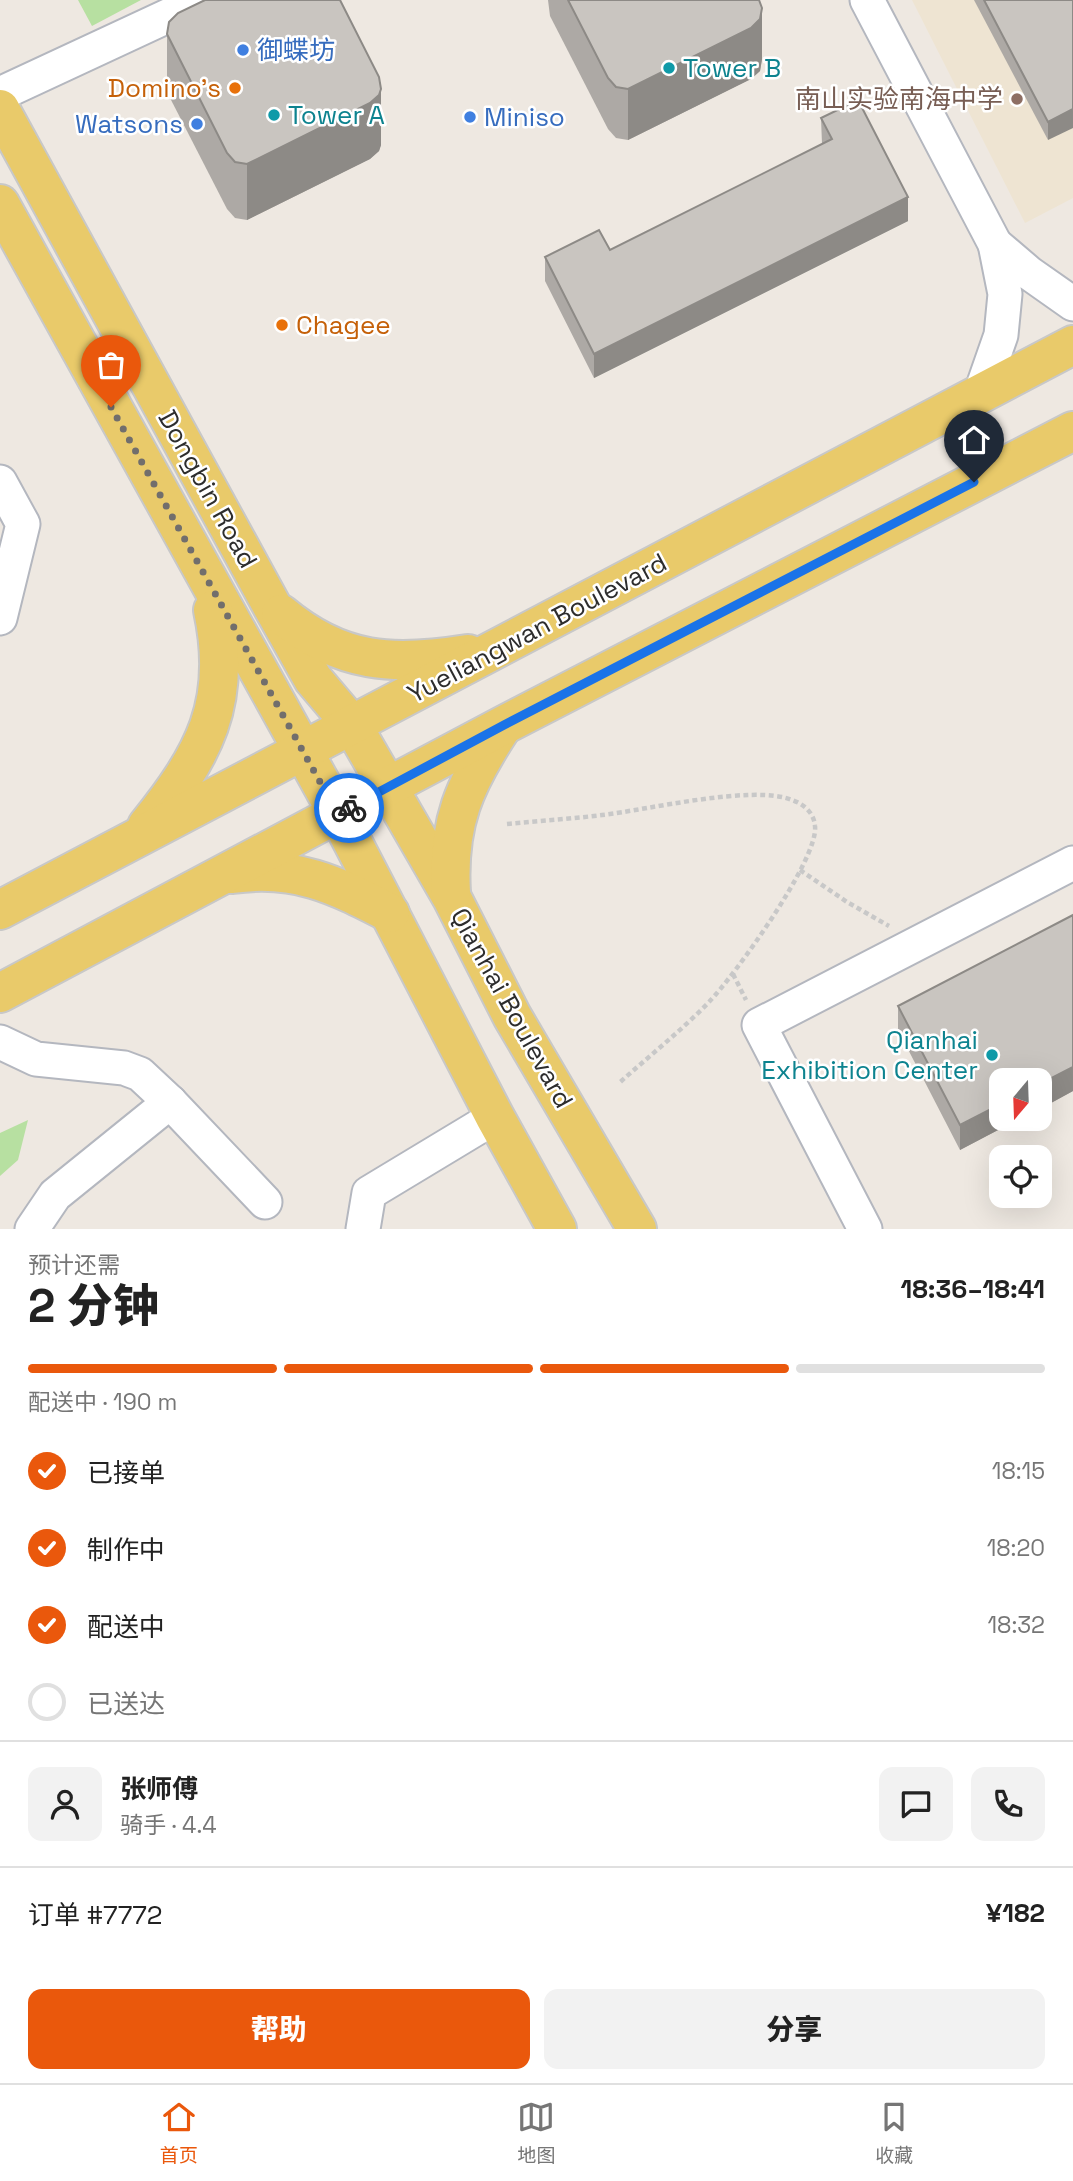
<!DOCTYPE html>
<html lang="zh">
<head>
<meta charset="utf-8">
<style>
  :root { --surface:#fff; --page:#f2f2f2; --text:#222; --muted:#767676; --line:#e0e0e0; --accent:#ea580c }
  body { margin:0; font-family:"Space Grotesk","Noto Sans SC",sans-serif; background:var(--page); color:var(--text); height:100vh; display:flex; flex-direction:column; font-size:26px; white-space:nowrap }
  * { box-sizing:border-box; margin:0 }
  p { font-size:23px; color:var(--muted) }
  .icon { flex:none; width:38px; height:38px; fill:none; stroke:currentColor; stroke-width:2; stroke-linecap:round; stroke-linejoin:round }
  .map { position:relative; height:1229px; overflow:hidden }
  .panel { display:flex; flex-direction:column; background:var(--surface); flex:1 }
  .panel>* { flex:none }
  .needle { width:46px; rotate:199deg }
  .tools { position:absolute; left:989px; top:1068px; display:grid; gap:14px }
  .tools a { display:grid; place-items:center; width:63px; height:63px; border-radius:14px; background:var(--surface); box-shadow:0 7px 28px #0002; font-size:35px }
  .pin { position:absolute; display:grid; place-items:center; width:60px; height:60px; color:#fff; margin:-72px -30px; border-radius:50% 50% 50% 0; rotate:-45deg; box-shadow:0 0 7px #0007 }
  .pin .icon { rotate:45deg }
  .courier { position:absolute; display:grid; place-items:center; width:70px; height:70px; margin:-35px; border:5px solid #1a73e8; border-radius:50%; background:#fff; color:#222; box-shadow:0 2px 9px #0007 }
  .summary em { font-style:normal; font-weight:800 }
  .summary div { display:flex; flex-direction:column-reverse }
  .summary { display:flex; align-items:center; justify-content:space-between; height:119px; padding:0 28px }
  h1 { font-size:46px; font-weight:800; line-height:52px }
  .bar { display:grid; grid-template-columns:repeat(4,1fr); gap:10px 7px; align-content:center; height:84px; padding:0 28px }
  .bar i { height:9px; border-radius:5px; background:var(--line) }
  .bar .selected { background:var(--accent) }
  .bar p { grid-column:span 4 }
  .line { display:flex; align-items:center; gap:18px; padding:0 28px; border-top:2px solid var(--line) }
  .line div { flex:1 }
  .round { display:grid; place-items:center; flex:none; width:74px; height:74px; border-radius:14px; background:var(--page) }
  ol { padding:0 28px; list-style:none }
  li { display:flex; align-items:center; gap:21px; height:77px }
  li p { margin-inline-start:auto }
  li .icon { padding:7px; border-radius:50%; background:var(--accent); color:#fff; stroke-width:4 }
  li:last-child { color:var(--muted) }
  li i { width:38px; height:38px; border:4px solid var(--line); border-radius:50% }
  .primary-button { display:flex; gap:14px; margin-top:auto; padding:14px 28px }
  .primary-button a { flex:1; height:80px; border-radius:14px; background:var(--accent); color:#fff; font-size:28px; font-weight:800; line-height:80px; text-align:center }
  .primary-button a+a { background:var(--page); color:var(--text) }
  .menu { display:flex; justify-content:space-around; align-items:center; height:98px; border-top:2px solid var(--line); background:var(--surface); font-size:19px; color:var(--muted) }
  .menu a { display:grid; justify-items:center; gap:4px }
  .menu .selected { color:var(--accent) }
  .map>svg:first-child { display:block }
  .education { fill:#eee4d2 }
  .green { fill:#b7e0a1 }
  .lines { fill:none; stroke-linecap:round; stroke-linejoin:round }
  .minor-casing { stroke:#b4b7bf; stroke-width:37 }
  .major-casing { stroke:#c8c8c8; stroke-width:42 }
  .path { stroke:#c8c8c8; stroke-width:4.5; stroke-dasharray:5 3.5; stroke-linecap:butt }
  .minor { stroke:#fff; stroke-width:33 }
  .major { stroke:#e9ca6a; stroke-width:38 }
  .wall { fill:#ada9a5 }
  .shaded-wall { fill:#8d8a86 }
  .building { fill:#c9c5c0; stroke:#8d8a86; stroke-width:2 }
  .done { stroke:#716e6c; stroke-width:7; stroke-dasharray:0 12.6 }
  .route { stroke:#1a73e8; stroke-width:9 }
  .shop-dot { fill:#3f7fe0; stroke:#fff; stroke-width:2.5 }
  .culture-dot { fill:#0f9aa8; stroke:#fff; stroke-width:2.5 }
  .food-dot { fill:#e8710a; stroke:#fff; stroke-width:2.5 }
  .education-dot { fill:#8d6e63; stroke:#fff; stroke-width:2.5 }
  .labels { text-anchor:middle; stroke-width:5; stroke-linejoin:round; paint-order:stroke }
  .shop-label { font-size:26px; fill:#366cbe; stroke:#fff; text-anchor:start }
  .culture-label { font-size:26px; fill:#0d838f; stroke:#fff; text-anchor:start }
  .food-label { font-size:26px; fill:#c56008; stroke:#fff; text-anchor:end }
  .education-label { font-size:26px; fill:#785e54; stroke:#fff; text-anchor:end }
  .street-label { font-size:26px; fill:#2d2d2d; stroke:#fff }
</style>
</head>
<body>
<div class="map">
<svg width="1073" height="1229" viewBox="0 0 1073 1229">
  <rect width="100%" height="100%" fill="#eee8e1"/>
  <polygon class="education" points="912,0 1073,0 1073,198 1025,223"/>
  <g class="green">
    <polygon points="78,0 141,0 92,26"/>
    <polygon points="28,1120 18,1160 0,1176 0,1133"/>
  </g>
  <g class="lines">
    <g class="minor-casing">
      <g id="minor">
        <polyline points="867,0 995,244"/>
        <polyline points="0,94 202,0"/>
        <polyline points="980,395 1001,335 1005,294 995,244 1029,273 1073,304"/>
        <polyline points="0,482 23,524 0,618"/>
        <polyline points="0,1042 36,1059 124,1068 140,1074 170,1102 265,1202"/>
        <polyline points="32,1229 55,1195 170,1102"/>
        <polyline points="363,1229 369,1193 495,1117"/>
        <polyline points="865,1229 759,1025 1073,863"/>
      </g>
    </g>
    <g class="major-casing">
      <g id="major">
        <polyline points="0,109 272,606 313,679 352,725 452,898 512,1016 637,1229"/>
        <polyline points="0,204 338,814 495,1117 557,1229"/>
        <path d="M281,614C341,664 393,666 468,654"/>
        <path d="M147,826C204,755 233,703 213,610"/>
        <path d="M232,874C296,865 334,884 390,913"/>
        <path d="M451,893C447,823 464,785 502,727"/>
        <polyline points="0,910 1073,345"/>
        <polyline points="0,993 504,725 1073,431"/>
      </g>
    </g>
    <g class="path">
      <path d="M507,824C538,821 570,819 602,815C647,810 753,784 792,800C804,804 814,813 815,826C819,859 734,976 709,1002C681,1031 648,1057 618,1084"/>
      <polyline points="800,870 847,902 889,926"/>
      <polyline points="733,974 746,1000"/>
    </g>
    <use href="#minor" class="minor"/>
    <use href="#major" class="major"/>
  </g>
  <g class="wall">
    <polygon points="548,0 759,0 762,59 760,71 751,79 628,140 616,138 608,129 550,16"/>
    <polygon points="974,0 1073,0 1048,140"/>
    <polygon points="167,34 381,145 379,151 370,159 247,220 235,218 227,209 169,96 167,90"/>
    <polygon points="821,118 908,221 594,378 545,281 545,257 610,250 822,144"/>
    <polygon points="898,1006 1073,1091 1040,1109 1040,1080 1001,1118 1021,1118 960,1150 898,1030"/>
  </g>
  <g class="shaded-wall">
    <polygon points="762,8 762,59 760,71 751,79 628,140 628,89"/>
    <polygon points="381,89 381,145 379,151 370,159 247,220 247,164"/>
    <polygon points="1073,109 1073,128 1048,140 1048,122"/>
    <polygon points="908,197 908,221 594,378 594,354"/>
    <polygon points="1073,1067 1073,1091 1040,1109 1040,1084"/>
    <polygon points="1001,1104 1001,1118 1021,1118 960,1150 960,1125"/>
  </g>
  <g class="building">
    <polygon points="205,0 340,0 379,77 381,89 379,95 370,103 247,164 235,162 227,153 167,34 169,22 178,13"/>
    <polygon points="568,0 759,0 762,8 760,19 751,28 628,89 616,87 608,78"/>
    <polygon points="984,0 1073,0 1073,109 1048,122"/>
    <polygon points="858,100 908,197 594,354 545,257 599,230 610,250 832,139 821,118"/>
    <polygon points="1073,915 1073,1067 1040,1084 1040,1080 1001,1080 1001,1104 960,1125 898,1006"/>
  </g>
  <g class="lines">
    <polyline class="done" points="111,407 338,814 349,808"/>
    <polyline class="route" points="349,808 504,725 974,482"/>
  </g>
  <g class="shop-dot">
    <circle cx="243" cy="50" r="7"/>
    <circle cx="470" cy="117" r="7"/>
    <circle cx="197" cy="124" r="7"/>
  </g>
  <g class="culture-dot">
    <circle cx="669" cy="68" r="7"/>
    <circle cx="274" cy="115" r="7"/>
    <circle cx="992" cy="1055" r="7"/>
  </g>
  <g class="food-dot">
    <circle cx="235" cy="88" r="7"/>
    <circle cx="282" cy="325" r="7"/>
  </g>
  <circle class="education-dot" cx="1017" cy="99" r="7"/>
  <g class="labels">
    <g class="shop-label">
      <text x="257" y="59">御蝶坊</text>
      <text x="484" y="126">Miniso</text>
      <text x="183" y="133" text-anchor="end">Watsons</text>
    </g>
    <g class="culture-label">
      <text x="683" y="77">Tower B</text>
      <text x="288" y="124">Tower A</text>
      <text x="978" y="1049" text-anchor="end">Qianhai<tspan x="978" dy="30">Exhibition Center</tspan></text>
    </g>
    <g class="food-label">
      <text x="221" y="97">Domino's</text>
      <text x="296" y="334" text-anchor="start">Chagee</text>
    </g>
    <g class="education-label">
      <text x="1003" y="108">南山实验南海中学</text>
    </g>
    <g class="street-label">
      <text transform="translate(208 489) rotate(61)" y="9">Dongbin Road</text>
      <text transform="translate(537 628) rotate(-28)" y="9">Yueliangwan Boulevard</text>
      <text transform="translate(512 1008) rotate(61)" y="9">Qianhai Boulevard</text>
    </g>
  </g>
</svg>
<div class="tools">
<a><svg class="needle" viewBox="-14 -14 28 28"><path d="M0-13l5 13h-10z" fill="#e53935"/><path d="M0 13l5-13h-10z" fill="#767676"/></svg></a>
<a><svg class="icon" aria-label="locate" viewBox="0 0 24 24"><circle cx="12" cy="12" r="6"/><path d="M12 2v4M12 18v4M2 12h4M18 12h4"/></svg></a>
</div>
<div class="pin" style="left:111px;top:407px;background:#ea580c"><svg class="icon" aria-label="bag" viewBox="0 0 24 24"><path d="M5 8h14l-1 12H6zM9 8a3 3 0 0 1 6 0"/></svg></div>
<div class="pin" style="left:974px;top:482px;background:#1f2937"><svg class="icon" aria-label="home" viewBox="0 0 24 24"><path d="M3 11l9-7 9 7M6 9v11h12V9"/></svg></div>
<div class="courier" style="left:349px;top:808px"><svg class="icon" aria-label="bike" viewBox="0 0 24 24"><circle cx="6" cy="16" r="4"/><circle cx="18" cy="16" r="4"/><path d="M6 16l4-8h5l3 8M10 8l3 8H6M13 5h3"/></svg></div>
</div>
<section class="panel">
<div class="summary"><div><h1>2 分钟</h1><p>预计还需</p></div><em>18:36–18:41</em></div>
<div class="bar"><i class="selected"></i><i class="selected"></i><i class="selected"></i><i></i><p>配送中 · 190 m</p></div>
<ol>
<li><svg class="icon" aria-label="check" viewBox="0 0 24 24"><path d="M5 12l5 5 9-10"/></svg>已接单<p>18:15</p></li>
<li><svg class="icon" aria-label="check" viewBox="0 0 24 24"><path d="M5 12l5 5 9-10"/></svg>制作中<p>18:20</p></li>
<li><svg class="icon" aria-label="check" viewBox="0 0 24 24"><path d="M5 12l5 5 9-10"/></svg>配送中<p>18:32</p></li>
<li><i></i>已送达</li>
</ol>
<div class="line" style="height:126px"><a class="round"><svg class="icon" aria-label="person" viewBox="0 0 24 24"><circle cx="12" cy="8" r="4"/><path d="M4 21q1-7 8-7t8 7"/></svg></a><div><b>张师傅</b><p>骑手 · 4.4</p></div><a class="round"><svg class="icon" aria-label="chat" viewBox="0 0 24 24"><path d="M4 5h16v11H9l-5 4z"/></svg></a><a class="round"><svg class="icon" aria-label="phone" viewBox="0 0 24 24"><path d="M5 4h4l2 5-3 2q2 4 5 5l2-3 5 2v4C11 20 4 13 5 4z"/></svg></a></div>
<div class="line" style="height:91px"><div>订单 #7772</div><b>¥182</b></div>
<div class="primary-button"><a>帮助</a><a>分享</a></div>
</section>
<nav class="menu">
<a class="selected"><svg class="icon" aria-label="home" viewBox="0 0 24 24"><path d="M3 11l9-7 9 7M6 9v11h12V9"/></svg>首页</a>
<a><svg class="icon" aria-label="map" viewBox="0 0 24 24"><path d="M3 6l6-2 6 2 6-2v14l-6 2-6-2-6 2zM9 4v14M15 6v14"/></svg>地图</a>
<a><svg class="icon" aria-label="saved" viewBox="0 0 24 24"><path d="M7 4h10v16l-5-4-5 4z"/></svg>收藏</a>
</nav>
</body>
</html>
